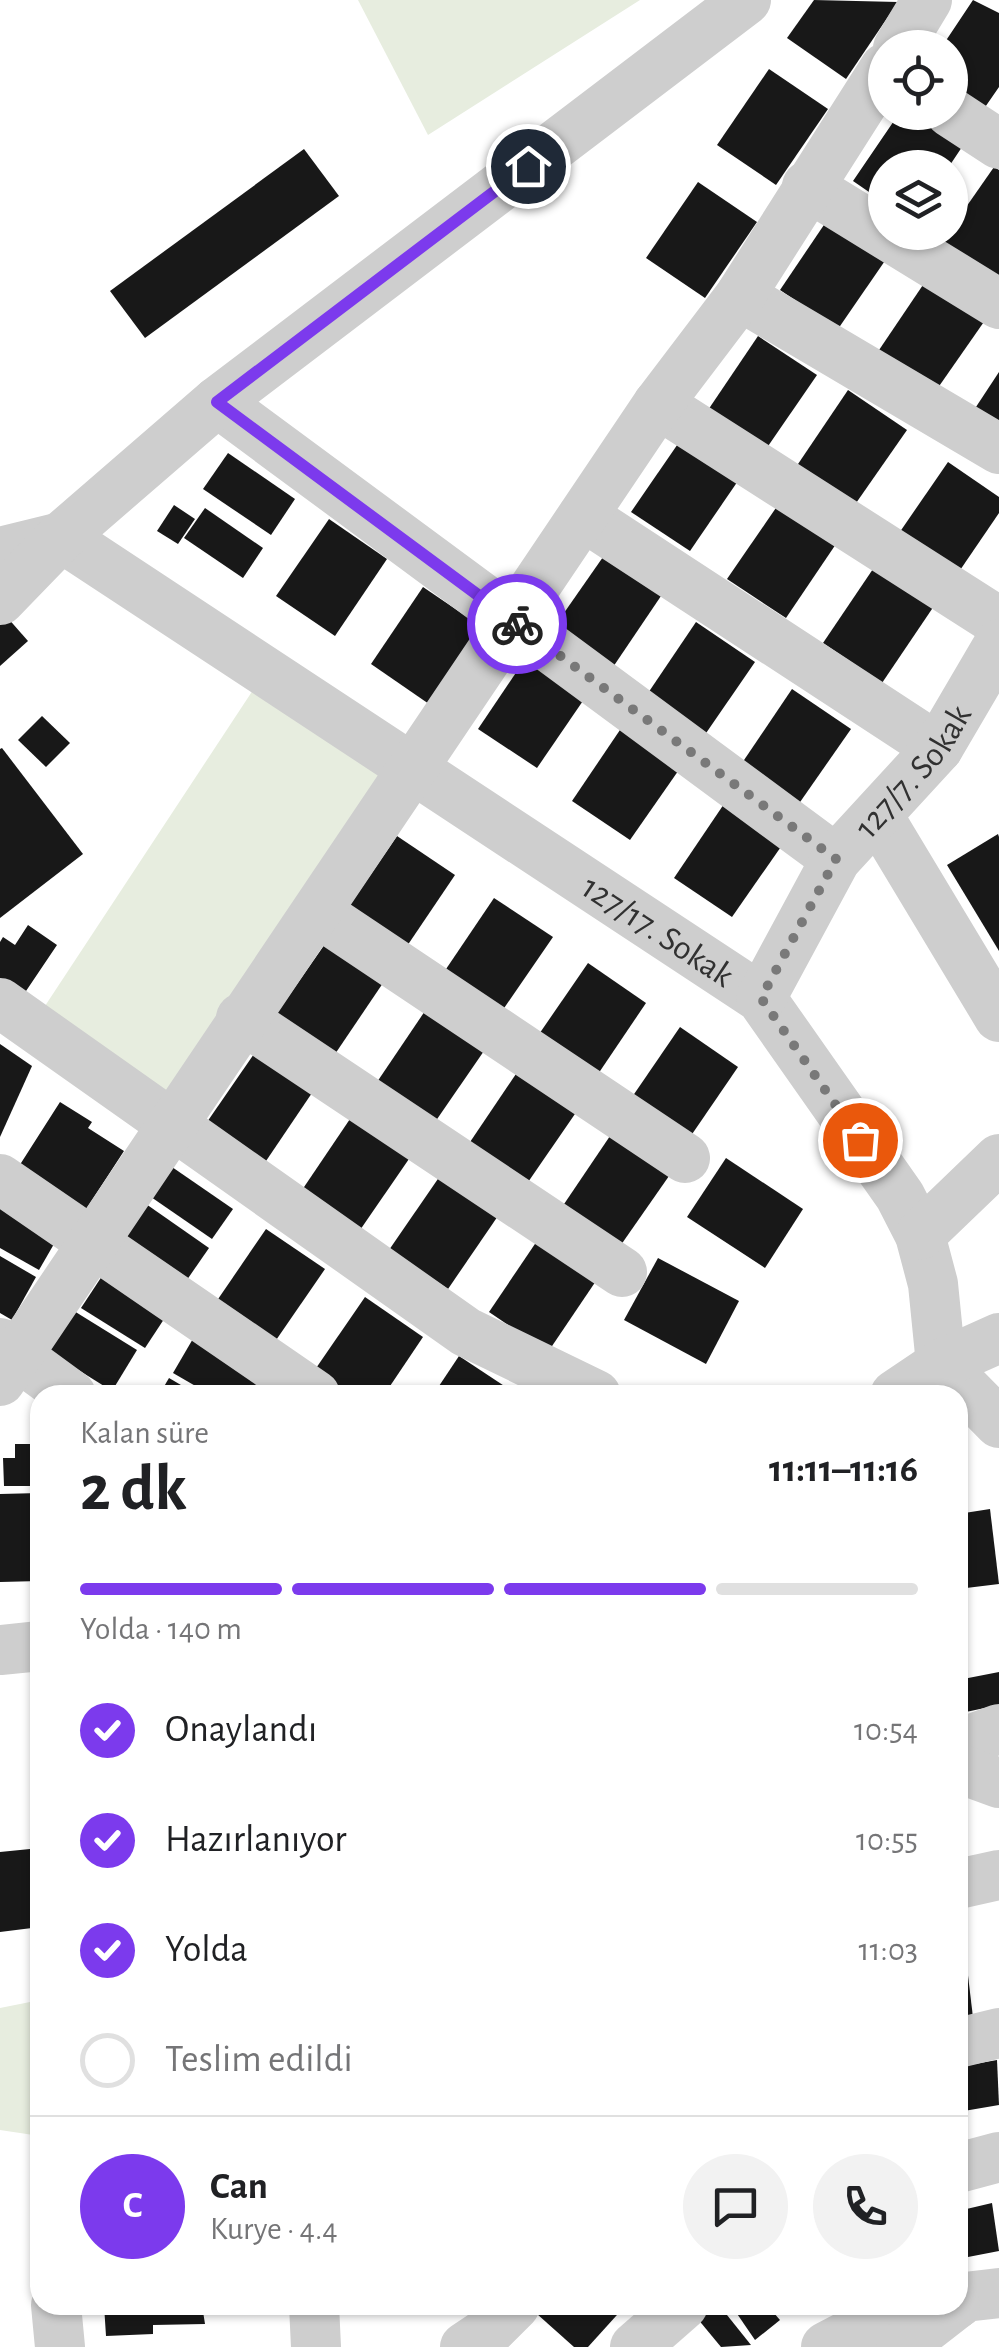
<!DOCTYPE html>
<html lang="tr">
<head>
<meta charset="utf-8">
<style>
  :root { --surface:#fff; --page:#f2f2f2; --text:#202124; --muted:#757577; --line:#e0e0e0; --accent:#7c3aed }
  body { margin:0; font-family:"Alegreya Sans",sans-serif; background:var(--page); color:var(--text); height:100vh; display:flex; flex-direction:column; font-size:38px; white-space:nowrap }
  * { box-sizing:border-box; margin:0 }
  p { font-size:32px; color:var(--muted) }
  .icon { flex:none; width:55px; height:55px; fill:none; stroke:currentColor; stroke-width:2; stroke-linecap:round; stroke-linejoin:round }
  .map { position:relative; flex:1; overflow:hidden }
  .sheet { position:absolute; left:30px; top:1385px; width:938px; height:930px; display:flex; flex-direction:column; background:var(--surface); border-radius:30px; box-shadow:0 2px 8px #0004 }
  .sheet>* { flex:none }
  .controls { position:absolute; left:868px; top:30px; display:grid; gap:20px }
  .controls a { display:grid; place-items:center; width:100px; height:100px; border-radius:50%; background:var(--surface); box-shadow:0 2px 8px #0004; font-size:50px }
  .pin { position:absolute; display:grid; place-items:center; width:85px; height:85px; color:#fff; margin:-42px; border:5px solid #fff; border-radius:50%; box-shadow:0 2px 10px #0007 }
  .courier { position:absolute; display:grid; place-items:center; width:100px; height:100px; margin:-50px; border:8px solid #7c3aed; border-radius:50%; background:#fff; color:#222; box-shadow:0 2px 12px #0007 }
  .head em { font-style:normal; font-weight:700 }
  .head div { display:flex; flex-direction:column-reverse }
  .head { display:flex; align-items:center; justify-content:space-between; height:170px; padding:0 50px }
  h1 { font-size:65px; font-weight:700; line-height:75px }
  .bar { display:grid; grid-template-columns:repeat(4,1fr); gap:15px 10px; align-content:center; height:120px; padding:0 50px }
  .bar i { height:12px; border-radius:8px; background:var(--line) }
  .bar .current { background:var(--accent) }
  .bar p { grid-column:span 4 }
  .line { display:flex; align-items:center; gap:25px; padding:0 50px; border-top:2px solid var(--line) }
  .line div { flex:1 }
  .round { display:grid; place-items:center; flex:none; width:105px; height:105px; border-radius:52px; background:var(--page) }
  ol { padding:0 50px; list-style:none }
  li { display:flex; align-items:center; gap:30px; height:110px }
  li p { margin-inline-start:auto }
  li .icon { padding:10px; border-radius:50%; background:var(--accent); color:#fff; stroke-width:4 }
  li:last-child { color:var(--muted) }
  li i { width:55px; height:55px; border:5px solid var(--line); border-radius:50% }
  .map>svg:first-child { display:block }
  .green { fill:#e7eddf }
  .building { fill:#181818 }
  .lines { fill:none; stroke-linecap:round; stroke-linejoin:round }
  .minor { stroke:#cecece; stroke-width:50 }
  .done { stroke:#797979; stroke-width:10; stroke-dasharray:0 18 }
  .route { stroke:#7c3aed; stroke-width:12 }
  .labels { text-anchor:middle; stroke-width:10; stroke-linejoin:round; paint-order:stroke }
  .street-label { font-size:35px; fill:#313131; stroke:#fff }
</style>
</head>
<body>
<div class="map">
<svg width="999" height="2347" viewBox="0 0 999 2347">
  <rect width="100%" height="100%" fill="#fff"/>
  <g class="green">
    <polygon points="358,0 640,0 428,135"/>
    <polygon points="255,687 390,772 174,1100 43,1009"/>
    <polygon points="40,2000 40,2136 0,2130 0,2008"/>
  </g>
  <g class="building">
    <polygon points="814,0 898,2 846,79 787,38"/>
    <polygon points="973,0 999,13 999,87 981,113 950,92 950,48 941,48"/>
    <polygon points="769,69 828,109 776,185 717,145"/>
    <polygon points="900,112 917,112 964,144 948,168 885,168 885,203 853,181"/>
    <polygon points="304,149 339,196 145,338 110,291"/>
    <polygon points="994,167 999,170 999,282 941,243"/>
    <polygon points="698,182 757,222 705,298 646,258"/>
    <polygon points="832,213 891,252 838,329 780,290"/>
    <polygon points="929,276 988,316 935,392 877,353"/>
    <polygon points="758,336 817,375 764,452 706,413"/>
    <polygon points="999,372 999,431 972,413"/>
    <polygon points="848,390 907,430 854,506 796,467"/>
    <polygon points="684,435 742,475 690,551 631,512"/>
    <polygon points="228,453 295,499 271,535 203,489"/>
    <polygon points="948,462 999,497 999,513 954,579 895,539"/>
    <polygon points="780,502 838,541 786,618 727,579"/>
    <polygon points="174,505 195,519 178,544 157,531"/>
    <polygon points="205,508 263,548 243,578 184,538"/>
    <polygon points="329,519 387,559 335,636 276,596"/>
    <polygon points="603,557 661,596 609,673 550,633"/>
    <polygon points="875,566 934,606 882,683 823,643"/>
    <polygon points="423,587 482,627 429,704 371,664"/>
    <polygon points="6,616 28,641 0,666 0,621"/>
    <polygon points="696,622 755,662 702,739 644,699"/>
    <polygon points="530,652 589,692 537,768 478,729"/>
    <polygon points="792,689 851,729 798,805 740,766"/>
    <polygon points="42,716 70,743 46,767 18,740"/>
    <polygon points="624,724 683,764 630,840 572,801"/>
    <polygon points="2,748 83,854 0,918 0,749"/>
    <polygon points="726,801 785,841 732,917 674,878"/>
    <polygon points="998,834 999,837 999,951 947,865"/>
    <polygon points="397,836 455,875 403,952 345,912"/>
    <polygon points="494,898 553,937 500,1014 442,975"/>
    <polygon points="28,925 57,945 24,994 0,978 0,942 3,937 15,945"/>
    <polygon points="325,944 383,983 331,1060 272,1020"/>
    <polygon points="588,963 646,1003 594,1080 535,1040"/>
    <polygon points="427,1008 486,1048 433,1125 375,1085"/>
    <polygon points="680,1027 738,1067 686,1143 628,1103"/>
    <polygon points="0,1044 32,1066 0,1137"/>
    <polygon points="258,1048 316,1087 264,1164 205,1125"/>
    <polygon points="518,1071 577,1111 524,1188 466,1148"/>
    <polygon points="60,1102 92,1122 88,1128 124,1151 81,1217 14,1174"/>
    <polygon points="352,1116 411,1156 358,1233 300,1193"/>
    <polygon points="610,1136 669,1176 616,1252 558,1213"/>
    <polygon points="726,1158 803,1209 765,1268 687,1217"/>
    <polygon points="172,1167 233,1209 212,1239 151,1197"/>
    <polygon points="442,1173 500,1213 448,1289 389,1250"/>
    <polygon points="0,1204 58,1237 39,1270 0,1248"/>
    <polygon points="146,1204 209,1248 182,1287 119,1244"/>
    <polygon points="266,1229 325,1269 272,1346 214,1305"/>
    <polygon points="541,1235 600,1275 548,1352 489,1312"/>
    <polygon points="0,1256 36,1277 12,1320 0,1313"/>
    <polygon points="658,1258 739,1301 706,1364 624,1320"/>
    <polygon points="108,1267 172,1307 145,1348 81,1308"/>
    <polygon points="365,1297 423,1337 384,1395 343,1395 312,1374"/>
    <polygon points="74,1311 137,1350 112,1391 48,1351"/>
    <polygon points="194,1337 263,1377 252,1395 211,1395 173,1373"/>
    <polygon points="459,1356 518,1395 433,1395"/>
    <polygon points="169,1378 198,1395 159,1395"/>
    <polygon points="15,1444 40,1444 40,1486 4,1486 3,1458 15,1458"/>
    <polygon points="40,1493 40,1581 0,1582 0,1494"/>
    <polygon points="990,1509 999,1584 958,1589 958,1514"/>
    <polygon points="999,1672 999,1705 961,1713 958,1680"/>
    <polygon points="40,1848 40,1927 0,1932 0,1852"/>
    <polygon points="967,1967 974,2026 958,2028 958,1969"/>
    <polygon points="997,2060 999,2105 958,2112 958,2067"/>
    <polygon points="992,2203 999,2251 968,2257 958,2211"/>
    <polygon points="104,2305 202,2305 205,2324 153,2325 153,2334 106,2336"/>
    <polygon points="545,2305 626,2305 588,2347 574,2347 537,2314"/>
    <polygon points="714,2305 719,2305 751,2345 721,2347 697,2318"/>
    <polygon points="731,2305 767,2305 780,2320 755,2340"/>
  </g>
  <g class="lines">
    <g class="minor">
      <polyline points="898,48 927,0"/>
      <polyline points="950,112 999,144"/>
      <polyline points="807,186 999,304"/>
      <polyline points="740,296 999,449"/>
      <polyline points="217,402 836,859"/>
      <polyline points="658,404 999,622"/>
      <polyline points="583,516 938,748"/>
      <path id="s1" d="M0,552L61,537L761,998L900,1196L920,1235L933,1284L941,1364L999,1423"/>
      <polyline points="0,600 61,537 217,402 746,0"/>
      <polyline points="878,816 999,1017"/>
      <polyline points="317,912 685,1158"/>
      <path id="s2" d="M761,998L836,859L938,748L999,644"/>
      <polyline points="0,1003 466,1332 596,1395"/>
      <polyline points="241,1018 622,1272"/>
      <polyline points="0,1179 315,1395"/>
      <polyline points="920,1235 999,1159"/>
      <polyline points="0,1343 71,1395"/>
      <polyline points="0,1381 658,404 740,296 885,68"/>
      <polyline points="895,1395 941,1364 999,1338"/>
      <polyline points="0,1650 40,1646"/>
      <polyline points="958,1744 999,1729"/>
      <polyline points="958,1768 999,1783"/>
      <polyline points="958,1884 999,1875"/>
      <polyline points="958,2043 999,2033"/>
      <polyline points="958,2168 999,2157"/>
      <polyline points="958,2303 965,2297 999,2293"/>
      <polyline points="56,2305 60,2347"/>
      <polyline points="314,2305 316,2347"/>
      <polyline points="465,2347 489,2331 515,2305"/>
      <polyline points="635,2347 683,2305"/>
      <polyline points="826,2347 906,2305"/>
      <polyline points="901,2347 955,2305"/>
    </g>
  </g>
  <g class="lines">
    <polyline class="done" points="517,624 836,859 761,998 860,1140"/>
    <polyline class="route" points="517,624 217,402 528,166"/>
  </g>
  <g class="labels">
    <g class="street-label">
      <text dy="12" stroke="none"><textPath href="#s2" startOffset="275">127/7. Sokak</textPath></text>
      <text dy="12" stroke="none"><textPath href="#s1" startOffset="778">127/17. Sokak</textPath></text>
    </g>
  </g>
</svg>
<div class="controls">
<a><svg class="icon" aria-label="locate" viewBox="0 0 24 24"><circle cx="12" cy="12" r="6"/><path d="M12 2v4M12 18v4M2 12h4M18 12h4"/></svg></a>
<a><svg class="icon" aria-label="layers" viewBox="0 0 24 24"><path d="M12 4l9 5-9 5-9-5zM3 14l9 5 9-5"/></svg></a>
</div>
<div class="pin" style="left:860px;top:1140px;background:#ea580c"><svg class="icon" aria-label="bag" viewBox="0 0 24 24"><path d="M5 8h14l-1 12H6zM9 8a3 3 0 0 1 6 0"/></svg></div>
<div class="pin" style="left:528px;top:166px;background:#1f2937"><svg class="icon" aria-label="home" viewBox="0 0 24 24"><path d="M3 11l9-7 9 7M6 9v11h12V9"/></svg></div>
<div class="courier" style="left:517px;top:624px"><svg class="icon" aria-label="bike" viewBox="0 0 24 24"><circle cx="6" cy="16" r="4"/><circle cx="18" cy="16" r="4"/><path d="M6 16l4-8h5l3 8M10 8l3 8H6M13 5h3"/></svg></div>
<section class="sheet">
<div class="head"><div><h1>2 dk</h1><p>Kalan süre</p></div><em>11:11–11:16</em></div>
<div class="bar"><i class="current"></i><i class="current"></i><i class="current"></i><i></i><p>Yolda · 140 m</p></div>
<ol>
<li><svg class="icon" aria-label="check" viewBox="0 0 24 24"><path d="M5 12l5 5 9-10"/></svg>Onaylandı<p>10:54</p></li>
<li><svg class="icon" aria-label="check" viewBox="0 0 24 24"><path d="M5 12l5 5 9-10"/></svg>Hazırlanıyor<p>10:55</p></li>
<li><svg class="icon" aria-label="check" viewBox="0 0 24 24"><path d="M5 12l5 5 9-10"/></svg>Yolda<p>11:03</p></li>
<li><i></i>Teslim edildi</li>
</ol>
<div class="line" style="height:180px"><b class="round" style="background:var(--accent);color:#fff">C</b><div><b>Can</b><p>Kurye · 4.4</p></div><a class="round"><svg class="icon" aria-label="chat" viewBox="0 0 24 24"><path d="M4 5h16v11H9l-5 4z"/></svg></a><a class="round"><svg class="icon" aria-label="phone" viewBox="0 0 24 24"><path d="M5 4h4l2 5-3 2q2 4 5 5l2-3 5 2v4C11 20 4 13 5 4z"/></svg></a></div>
</section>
</div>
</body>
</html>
